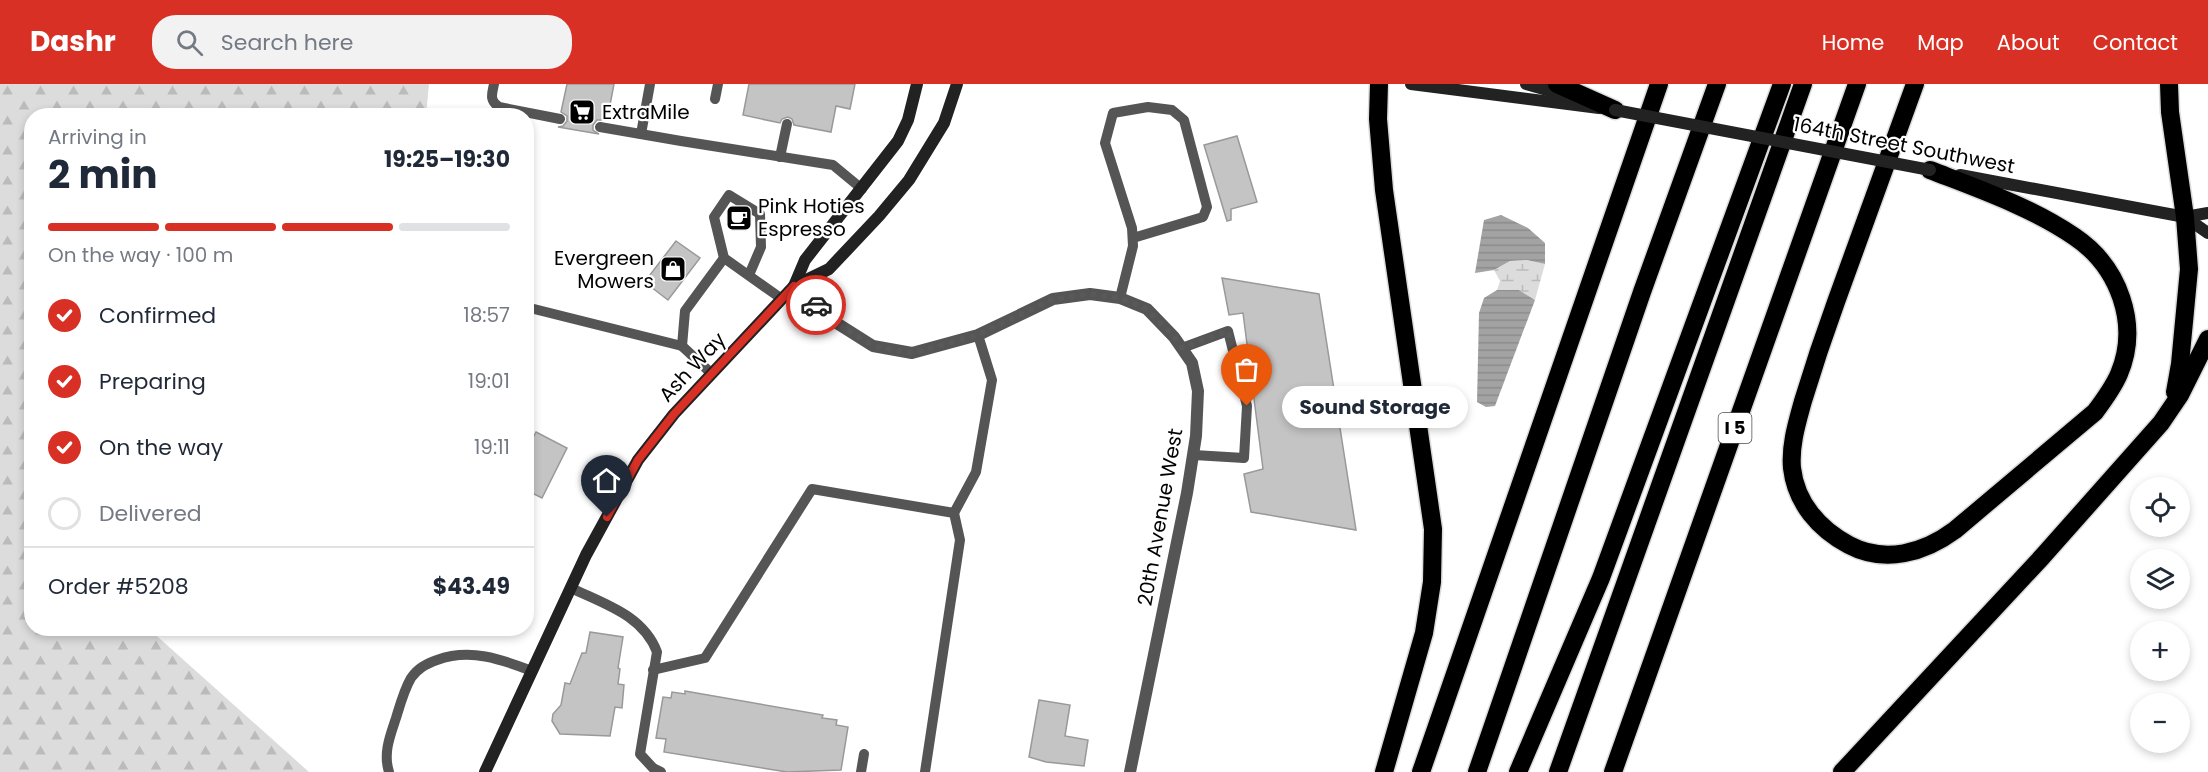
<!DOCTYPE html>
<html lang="en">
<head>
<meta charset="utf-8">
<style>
  :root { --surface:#fff; --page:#f2f2f3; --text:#1f2937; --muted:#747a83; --line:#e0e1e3; --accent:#d93025 }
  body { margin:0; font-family:Poppins,sans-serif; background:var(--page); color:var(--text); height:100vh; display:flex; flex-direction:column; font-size:22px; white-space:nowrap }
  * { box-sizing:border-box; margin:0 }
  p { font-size:20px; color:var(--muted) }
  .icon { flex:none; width:33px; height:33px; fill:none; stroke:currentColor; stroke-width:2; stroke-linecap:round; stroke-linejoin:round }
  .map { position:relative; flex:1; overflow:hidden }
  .panel { position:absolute; left:24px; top:24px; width:510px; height:528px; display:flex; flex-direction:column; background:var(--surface); border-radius:24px; box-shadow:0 3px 9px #0003 }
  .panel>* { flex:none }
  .tools { position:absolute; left:2130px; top:393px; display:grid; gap:12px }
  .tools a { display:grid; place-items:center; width:60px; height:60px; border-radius:50%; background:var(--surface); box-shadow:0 3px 9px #0003; font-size:30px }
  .pin { position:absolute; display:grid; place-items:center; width:51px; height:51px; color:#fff; margin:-62px -26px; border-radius:50% 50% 50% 0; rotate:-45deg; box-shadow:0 0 6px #0007 }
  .pin .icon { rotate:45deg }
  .courier { position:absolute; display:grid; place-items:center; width:60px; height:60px; margin:-30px; border:4px solid #d93025; border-radius:50%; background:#fff; color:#222; box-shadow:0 2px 8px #0007 }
  .bubble { position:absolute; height:42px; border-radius:21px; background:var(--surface); box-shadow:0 3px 9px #0003; font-size:20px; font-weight:700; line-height:42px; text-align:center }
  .overview em { font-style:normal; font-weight:700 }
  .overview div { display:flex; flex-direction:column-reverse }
  .overview { display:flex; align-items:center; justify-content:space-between; height:102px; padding:0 24px }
  h1 { font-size:39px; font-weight:700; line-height:45px }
  .bar { display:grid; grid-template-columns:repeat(4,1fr); gap:9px 6px; align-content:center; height:72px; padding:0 24px }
  .bar i { height:8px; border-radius:4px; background:var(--line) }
  .bar .current { background:var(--accent) }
  .bar p { grid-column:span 4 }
  .line { display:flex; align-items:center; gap:15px; padding:0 24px; border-top:2px solid var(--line) }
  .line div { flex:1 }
  ol { padding:0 24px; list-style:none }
  li { display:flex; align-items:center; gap:18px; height:66px }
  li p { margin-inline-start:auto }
  li .icon { padding:6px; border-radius:50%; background:var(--accent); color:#fff; stroke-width:4 }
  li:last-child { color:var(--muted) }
  li i { width:33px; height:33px; border:3px solid var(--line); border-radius:50% }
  header { display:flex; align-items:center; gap:36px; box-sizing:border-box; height:84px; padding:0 30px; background:var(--accent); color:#fff }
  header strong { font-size:28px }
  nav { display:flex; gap:33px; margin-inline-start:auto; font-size:21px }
  .search { width:420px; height:54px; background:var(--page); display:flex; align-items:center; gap:15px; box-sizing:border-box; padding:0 21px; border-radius:24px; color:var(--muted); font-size:22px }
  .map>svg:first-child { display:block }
  .forest { fill:url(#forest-firs) }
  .wetland { fill:url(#wetland-marsh) }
  .water { fill:url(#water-rules) }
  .building { fill:#c4c4c4; stroke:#999; stroke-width:1.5 }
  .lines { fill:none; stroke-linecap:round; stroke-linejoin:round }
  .highway-casing { stroke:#dbdbdb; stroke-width:21 }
  .lane { stroke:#555; stroke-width:10 }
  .street { stroke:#555; stroke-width:12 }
  .secondary { stroke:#222; stroke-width:12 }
  .highway { stroke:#000; stroke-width:18 }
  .secondary-bridge { stroke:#222; stroke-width:12 }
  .done { stroke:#595959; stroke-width:6; stroke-dasharray:0 10.8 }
  .route { stroke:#d93025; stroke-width:8 }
  .labels { text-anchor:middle; stroke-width:4.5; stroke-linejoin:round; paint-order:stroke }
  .shield { fill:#fff; stroke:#4c4c4c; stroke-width:1.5 }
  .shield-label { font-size:18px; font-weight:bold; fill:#000 }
  .poi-label { font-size:20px; fill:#000; stroke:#fff; text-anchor:start }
  .street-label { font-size:20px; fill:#000; stroke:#fff }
</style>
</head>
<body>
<header>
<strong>Dashr</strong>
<div class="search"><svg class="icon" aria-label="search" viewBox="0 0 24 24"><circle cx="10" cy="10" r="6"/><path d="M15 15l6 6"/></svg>Search here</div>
<nav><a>Home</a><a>Map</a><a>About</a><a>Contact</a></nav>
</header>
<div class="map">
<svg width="2208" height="688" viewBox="0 0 2208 688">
  <defs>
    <pattern id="forest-firs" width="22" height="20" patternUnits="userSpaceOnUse" patternTransform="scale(1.5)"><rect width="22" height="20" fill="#dcdcdc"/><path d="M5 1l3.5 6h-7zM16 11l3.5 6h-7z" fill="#bbb"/></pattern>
    <pattern id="wetland-marsh" width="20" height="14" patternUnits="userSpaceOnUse" patternTransform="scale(1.5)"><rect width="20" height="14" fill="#dcdcdc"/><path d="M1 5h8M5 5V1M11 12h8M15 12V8" fill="none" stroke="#bbb"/></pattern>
    <pattern id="water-rules" width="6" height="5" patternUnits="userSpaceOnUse" patternTransform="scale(1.5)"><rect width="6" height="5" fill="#a3a3a3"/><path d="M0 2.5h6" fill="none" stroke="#8b8b8b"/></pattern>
  </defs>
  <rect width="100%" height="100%" fill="#fff"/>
  <polygon class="forest" points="0,0 429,0 426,31 32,32 32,544 149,545 309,688 0,688"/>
  <polygon class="wetland" points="1527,176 1545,180 1535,216 1519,206 1497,206 1500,197 1494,186 1510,177"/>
  <g class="water">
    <polygon points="1501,131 1528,144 1545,159 1545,180 1527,176 1510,177 1494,186 1475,189 1484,136"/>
    <polygon points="1497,206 1519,206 1535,216 1495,322 1486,323 1477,318 1479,229 1484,214"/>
  </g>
  <g class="building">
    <polygon points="567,0 614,0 610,21 605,20 602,36 597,36 593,41 593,46 599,50 558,43 563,42 567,37 567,32 561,28"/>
    <polygon points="749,0 855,0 850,25 836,22 831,48 794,41 792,35 788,33 782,35 780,39 743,31"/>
    <polygon points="1237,52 1257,118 1231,125 1231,136 1227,137 1204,61"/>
    <polygon points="676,157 700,174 668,216 651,203 653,201 646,196"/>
    <polygon points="1222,194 1319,210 1356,446 1251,428 1244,390 1263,385 1243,229 1229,231"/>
    <polygon points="536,348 567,364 542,414 526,406 526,367"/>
    <polygon points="590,548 623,553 618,584 620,585 618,600 624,601 622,624 615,623 610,652 560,650 552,637 553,630 561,621 565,599 570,600 582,569 586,569"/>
    <polygon points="685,607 823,631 822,634 837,636 836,641 848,643 841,686 787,688 664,668 666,655 656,654 663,613 671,614 672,608 685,610"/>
    <polygon points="1039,616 1070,621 1065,652 1088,656 1084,682 1046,678 1029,673"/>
  </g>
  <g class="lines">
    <g class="highway-casing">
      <g id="highway">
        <polyline points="1379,0 1378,35 1384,106 1433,445 1432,498 1424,549 1384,688"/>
        <polyline points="1557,0 1615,26"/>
        <path d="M1915,0C1889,73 1862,145 1836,218C1824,251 1813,284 1803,317C1797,339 1790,361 1792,384C1796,419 1819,445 1849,461C1885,480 1924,469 1955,446L2095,328C2104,316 2113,304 2119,290C2140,240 2119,183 2075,153C2031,123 1979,105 1930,86"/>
        <polyline points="2169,0 2170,28 2185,133 2189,185 2180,280 2175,308"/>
        <polyline points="1421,688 1659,0"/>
        <polyline points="1477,688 1642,208 1717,0"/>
        <polyline points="1518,688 1601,494 1782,0"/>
        <polyline points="1558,688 1803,0"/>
        <polyline points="1613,688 1857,0"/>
        <polyline points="1842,688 2042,473 2161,339 2180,311 2208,255"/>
      </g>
    </g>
    <g class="lane">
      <path d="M494,0C492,10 489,16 499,23L560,35"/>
      <polyline points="715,15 718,0"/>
      <polyline points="600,43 681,57 833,81 862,105"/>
      <polyline points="641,50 650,0"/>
      <polyline points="780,73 787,40"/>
      <polyline points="749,191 761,163 760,130 729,111 714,133 724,174 782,215"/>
      <polyline points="1120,214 1133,162 1132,144 1105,59 1113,29 1148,23 1172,26 1184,36 1207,123 1203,133 1133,154"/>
      <polyline points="526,223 682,262"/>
      <polyline points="1182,264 1228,247 1247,322 1244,374 1194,371"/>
      <polyline points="712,290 682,262 685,227 724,174"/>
      <polyline points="954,429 976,388 992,296 978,251"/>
      <path d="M571,504C604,520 643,531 657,568L640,670L653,684L661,688"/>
      <polyline points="653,586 705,574 812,405 954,429 960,456 925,688"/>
      <path d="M389,688C383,669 390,652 396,634C400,621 404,606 411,594C418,584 426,580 437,576C470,564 501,575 532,587"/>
      <polyline points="861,688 864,670"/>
    </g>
    <polyline class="street" points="794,202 835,238 873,262 912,269 978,251 1053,215 1090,210 1120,214 1147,225 1174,253 1192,279 1198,307 1196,352 1187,409 1130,688"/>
    <g class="secondary">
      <polyline points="1411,0 1599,24"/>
      <polyline points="1526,0 1568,12"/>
      <polyline points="1960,91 2185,133 2208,129"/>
      <polyline points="2185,133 2208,149"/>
      <polyline points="794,202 805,176 898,57 908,36 917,0"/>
      <polyline points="485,688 586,471 638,376 674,330 794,202 829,185 879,132 909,96 944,39 957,0"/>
    </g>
    <use href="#highway" class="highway"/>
    <polyline class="secondary-bridge" points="1615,26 1930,86"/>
  </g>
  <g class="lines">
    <polyline class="done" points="816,221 835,238 873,262 912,269 978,251 1053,215 1090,210 1120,214 1147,225 1174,253 1182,264 1228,247 1247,322"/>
    <polyline class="route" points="607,433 638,376 674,330 794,202 816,221"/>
  </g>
  <defs>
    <g id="supermarket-square" transform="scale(1.35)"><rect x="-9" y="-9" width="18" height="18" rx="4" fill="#000" stroke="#fff"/><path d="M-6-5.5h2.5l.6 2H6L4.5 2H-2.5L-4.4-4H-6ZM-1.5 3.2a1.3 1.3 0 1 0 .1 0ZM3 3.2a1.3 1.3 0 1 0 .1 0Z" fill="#fff"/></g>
    <g id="cafe-square" transform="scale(1.35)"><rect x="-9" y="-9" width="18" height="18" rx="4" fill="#000" stroke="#fff"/><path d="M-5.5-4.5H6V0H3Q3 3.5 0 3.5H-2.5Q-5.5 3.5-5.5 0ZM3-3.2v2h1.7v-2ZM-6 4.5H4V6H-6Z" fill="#fff"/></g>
    <g id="shop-square" transform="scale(1.35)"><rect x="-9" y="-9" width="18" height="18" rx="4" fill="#000" stroke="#fff"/><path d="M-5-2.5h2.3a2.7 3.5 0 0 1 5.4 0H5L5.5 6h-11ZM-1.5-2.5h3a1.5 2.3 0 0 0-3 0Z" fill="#fff"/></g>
  </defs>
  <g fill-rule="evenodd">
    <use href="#supermarket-square" x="582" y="28"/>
    <use href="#cafe-square" x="739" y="134"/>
    <use href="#shop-square" x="673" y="185"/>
  </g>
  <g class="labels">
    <rect class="shield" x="1718.5" y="329" width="33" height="30" rx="4.5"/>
    <g class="shield-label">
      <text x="1735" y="350">I 5</text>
    </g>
    <g class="poi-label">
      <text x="602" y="35">ExtraMile</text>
      <text x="758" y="129">Pink Hoties<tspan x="758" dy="23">Espresso</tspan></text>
      <text x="654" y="181" text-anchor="end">Evergreen<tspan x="654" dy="23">Mowers</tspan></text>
    </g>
    <g class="street-label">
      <text transform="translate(1904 61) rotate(11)" y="7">164th Street Southwest</text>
      <text transform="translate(692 283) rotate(-47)" y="7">Ash Way</text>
      <text transform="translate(1160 433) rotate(-80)" y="7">20th Avenue West</text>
    </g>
  </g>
</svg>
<div class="tools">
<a><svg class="icon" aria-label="locate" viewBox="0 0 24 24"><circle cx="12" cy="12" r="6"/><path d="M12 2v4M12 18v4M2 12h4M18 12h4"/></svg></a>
<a><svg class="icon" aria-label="layers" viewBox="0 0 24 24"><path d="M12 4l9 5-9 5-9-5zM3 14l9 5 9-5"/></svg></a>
<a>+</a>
<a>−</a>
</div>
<div class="pin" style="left:1247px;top:322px;background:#ea580c"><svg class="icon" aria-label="bag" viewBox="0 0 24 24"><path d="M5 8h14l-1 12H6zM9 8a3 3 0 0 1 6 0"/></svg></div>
<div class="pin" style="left:607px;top:433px;background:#1f2937"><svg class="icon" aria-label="home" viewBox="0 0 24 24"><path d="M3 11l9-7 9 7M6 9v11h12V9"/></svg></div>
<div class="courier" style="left:816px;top:221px"><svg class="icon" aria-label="car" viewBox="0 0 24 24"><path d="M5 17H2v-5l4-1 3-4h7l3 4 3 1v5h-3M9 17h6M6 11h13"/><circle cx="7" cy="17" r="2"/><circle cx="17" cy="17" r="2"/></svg></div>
<div class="bubble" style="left:1282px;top:302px;width:186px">Sound Storage</div>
<section class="panel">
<div class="overview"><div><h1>2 min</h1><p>Arriving in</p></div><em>19:25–19:30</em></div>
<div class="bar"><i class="current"></i><i class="current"></i><i class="current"></i><i></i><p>On the way · 100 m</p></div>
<ol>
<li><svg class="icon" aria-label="check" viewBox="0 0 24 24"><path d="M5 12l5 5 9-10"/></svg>Confirmed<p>18:57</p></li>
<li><svg class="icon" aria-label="check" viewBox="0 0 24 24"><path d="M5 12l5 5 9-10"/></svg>Preparing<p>19:01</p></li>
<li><svg class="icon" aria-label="check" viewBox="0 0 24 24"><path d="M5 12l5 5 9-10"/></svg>On the way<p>19:11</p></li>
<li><i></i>Delivered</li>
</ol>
<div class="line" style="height:78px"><div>Order #5208</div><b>$43.49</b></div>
</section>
</div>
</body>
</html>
